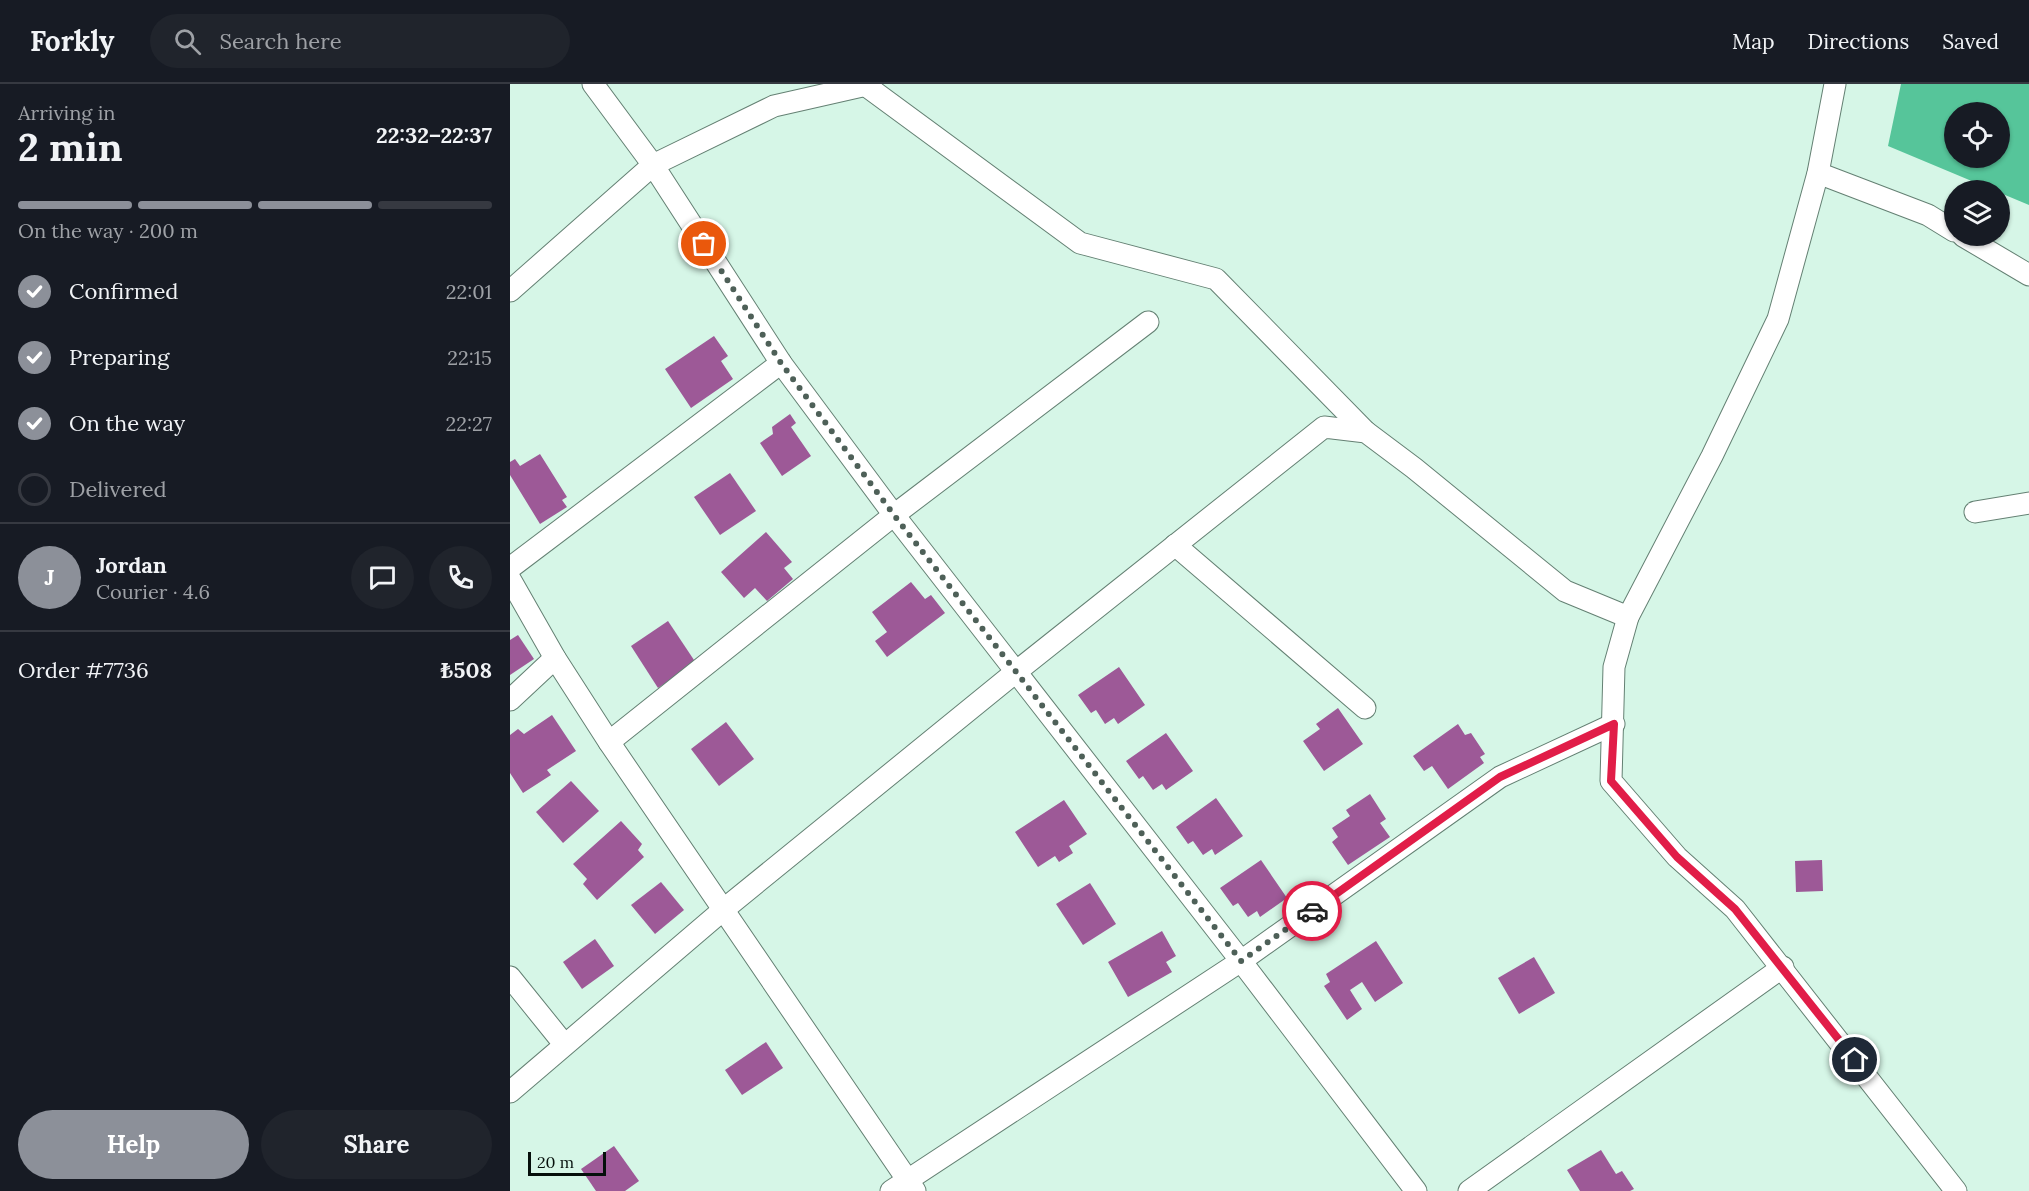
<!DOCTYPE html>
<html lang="en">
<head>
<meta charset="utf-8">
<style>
  :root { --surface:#171b24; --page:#20242c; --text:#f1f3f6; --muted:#9ea1a6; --line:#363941; --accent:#8c9099 }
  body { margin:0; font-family:Lora,serif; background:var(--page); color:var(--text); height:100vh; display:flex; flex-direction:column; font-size:22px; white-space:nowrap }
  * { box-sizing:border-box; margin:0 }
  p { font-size:20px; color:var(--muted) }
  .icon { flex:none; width:33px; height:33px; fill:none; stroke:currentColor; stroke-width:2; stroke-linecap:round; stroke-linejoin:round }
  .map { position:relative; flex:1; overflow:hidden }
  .sheet { display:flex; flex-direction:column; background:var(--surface); width:510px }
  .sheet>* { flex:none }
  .buttons { position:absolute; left:1434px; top:18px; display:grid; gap:12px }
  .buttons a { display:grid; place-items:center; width:66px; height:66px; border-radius:50%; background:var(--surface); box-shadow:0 2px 4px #0004; font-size:30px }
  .scale { position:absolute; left:18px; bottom:15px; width:78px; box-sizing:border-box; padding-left:6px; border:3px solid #050f0b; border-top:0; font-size:16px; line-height:21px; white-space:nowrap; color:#050f0b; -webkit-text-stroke:4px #d6f6e7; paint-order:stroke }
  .pin { position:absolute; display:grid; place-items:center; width:51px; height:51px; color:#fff; margin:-26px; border:3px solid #fff; border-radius:50%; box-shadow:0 2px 6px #0007 }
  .courier { position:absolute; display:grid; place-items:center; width:60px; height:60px; margin:-30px; border:4px solid #e11d48; border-radius:50%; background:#fff; color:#222; box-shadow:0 2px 8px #0007 }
  .headline em { font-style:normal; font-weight:700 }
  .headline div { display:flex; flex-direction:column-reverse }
  .headline { display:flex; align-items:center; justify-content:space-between; height:102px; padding:0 18px }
  h1 { font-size:39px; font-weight:700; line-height:45px }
  .bar { display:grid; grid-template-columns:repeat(4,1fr); gap:9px 6px; align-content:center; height:72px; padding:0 18px }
  .bar i { height:8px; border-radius:4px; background:var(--line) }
  .bar .selected { background:var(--accent) }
  .bar p { grid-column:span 4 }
  .line { display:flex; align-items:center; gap:15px; padding:0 18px; border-top:2px solid var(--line) }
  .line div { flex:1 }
  .round { display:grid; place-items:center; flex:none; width:63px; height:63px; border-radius:32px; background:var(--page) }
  ol { padding:0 18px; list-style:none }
  li { display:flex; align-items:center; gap:18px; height:66px }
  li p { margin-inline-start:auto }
  li .icon { padding:6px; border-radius:50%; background:var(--accent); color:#fff; stroke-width:4 }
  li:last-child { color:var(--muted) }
  li i { width:33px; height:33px; border:3px solid var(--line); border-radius:50% }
  .action { display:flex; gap:12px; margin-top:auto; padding:12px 18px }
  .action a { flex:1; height:69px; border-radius:36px; background:var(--accent); color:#fff; font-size:24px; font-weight:700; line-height:69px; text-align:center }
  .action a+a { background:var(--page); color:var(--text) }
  header { display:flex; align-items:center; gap:36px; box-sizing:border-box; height:84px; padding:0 30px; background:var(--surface); border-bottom:2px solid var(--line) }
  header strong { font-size:28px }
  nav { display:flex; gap:33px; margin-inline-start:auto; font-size:21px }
  .search { width:420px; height:54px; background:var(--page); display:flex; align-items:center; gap:15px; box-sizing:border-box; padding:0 21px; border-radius:33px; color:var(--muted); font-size:22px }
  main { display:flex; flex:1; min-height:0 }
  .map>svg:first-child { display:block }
  .forest { fill:#56c59a; fill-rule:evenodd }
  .building { fill:#9d5997 }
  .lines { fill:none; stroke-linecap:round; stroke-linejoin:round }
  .street-casing { stroke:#648073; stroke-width:23 }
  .street { stroke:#fff; stroke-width:21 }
  .done { stroke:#4e6058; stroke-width:6; stroke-dasharray:0 10.8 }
  .route { stroke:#e11d48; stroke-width:8 }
</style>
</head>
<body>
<header>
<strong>Forkly</strong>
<div class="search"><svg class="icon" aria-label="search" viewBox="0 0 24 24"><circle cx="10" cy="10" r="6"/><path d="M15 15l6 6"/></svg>Search here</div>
<nav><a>Map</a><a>Directions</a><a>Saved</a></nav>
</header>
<main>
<section class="sheet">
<div class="headline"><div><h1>2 min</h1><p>Arriving in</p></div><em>22:32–22:37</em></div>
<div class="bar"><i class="selected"></i><i class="selected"></i><i class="selected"></i><i></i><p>On the way · 200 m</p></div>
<ol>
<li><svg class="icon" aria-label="check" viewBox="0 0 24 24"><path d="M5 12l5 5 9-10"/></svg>Confirmed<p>22:01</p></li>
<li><svg class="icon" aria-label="check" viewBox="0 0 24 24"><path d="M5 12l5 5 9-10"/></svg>Preparing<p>22:15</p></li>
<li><svg class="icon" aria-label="check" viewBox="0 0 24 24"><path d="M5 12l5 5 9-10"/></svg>On the way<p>22:27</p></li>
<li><i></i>Delivered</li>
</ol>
<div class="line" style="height:108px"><b class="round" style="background:var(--accent);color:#fff">J</b><div><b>Jordan</b><p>Courier · 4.6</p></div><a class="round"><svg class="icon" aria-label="chat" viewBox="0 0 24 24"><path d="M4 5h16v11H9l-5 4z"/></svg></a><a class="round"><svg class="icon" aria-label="phone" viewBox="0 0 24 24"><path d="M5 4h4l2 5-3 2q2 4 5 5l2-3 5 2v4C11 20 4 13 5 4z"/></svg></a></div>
<div class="line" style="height:78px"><div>Order #7736</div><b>₺508</b></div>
<div class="action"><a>Help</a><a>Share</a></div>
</section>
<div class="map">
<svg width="1519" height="1107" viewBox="0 0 1519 1107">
  <rect width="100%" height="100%" fill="#d6f6e7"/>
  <path class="forest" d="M1391,0H1519V121L1378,62ZM1444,28H1490V74H1444Z"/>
  <g class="building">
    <polygon points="204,252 218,272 211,277 223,295 181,324 155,285"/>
    <polygon points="280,330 286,339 281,343 301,372 272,392 250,359 263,350 262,343"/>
    <polygon points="30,370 57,413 52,416 57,423 30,440 0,391 0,378 5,375 10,382"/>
    <polygon points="220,389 246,427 210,451 184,413"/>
    <polygon points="256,448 282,478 274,484 283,495 257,517 245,504 234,514 211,488"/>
    <polygon points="401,498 415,515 421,511 435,529 377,573 365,557 377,548 362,528"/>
    <polygon points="158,537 186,579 148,604 121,562"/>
    <polygon points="8,551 24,575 0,591 0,556"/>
    <polygon points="609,583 635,621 608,640 604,634 595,640 586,626 581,629 568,611"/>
    <polygon points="828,624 853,660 814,687 793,657 810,645 806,640"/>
    <polygon points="42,631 66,667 37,686 41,691 13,709 0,689 0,651 8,645 14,650"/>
    <polygon points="216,638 244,675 209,702 181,665"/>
    <polygon points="948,640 955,651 961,649 975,670 970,673 974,679 938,705 922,682 914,687 903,672"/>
    <polygon points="656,649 683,687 656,706 652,700 643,706 633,692 629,695 616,677"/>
    <polygon points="61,697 89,727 53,759 26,728"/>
    <polygon points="860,710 876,735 870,739 880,753 838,781 822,758 828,753 822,744 840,732 836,726"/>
    <polygon points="706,714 733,752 705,771 702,765 693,771 683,757 678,760 666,743"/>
    <polygon points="554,716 577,750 559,762 563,769 549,778 545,772 528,783 505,748"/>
    <polygon points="111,737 132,760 128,766 134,773 87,816 73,800 77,795 63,780"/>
    <polygon points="751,776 777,814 750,833 747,827 738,833 728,819 723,822 710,804"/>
    <polygon points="1312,776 1313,807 1286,808 1285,777"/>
    <polygon points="151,798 174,826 145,850 121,821"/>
    <polygon points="580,799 606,840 573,861 546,820"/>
    <polygon points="652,847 666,872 656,878 662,888 618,913 598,878"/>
    <polygon points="85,855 104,882 72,905 53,878"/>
    <polygon points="866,857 893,899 865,918 852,898 840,906 852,925 837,936 814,902 820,898 816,890"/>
    <polygon points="1024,873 1045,909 1009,930 988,894"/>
    <polygon points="256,958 273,984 232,1011 215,986"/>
    <polygon points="104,1062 129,1097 115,1107 86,1107 71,1085"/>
    <polygon points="1091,1066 1106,1090 1112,1087 1124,1105 1120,1107 1070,1107 1057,1086"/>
  </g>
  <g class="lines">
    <g class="street-casing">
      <g id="street">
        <polyline points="83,0 143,81 271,279 384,431 731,877 906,1107"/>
        <polyline points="1325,0 1308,89 1268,235 1202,372 1118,533 1104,583 1101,697 1167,773 1225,825 1446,1107"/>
        <polyline points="355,1 570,159 706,195 856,348"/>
        <polyline points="1308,89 1418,131 1444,147"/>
        <polyline points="1453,152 1519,191"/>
        <polyline points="0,207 143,81 264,22 361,0"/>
        <polyline points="1465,428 1519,419"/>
        <polyline points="665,461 855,624"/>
        <polyline points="0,484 271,279"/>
        <polyline points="0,495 45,574 99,658 405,1107"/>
        <polyline points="0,616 45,574"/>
        <polyline points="99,658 384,431 638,238"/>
        <polyline points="0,893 54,960"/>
        <polyline points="0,1008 213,826 507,587 814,343 856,348 904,384 1055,507 1118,533"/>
        <polyline points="381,1107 731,877 990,693 1104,640"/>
        <polyline points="959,1107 1273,883"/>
      </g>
    </g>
    <use href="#street" class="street"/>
  </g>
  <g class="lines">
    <polyline class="done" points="194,160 271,279 384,431 731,877 802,827"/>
    <polyline class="route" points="802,827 990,693 1104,640 1101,697 1167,773 1225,825 1345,976"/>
  </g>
</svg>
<div class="buttons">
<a><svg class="icon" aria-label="locate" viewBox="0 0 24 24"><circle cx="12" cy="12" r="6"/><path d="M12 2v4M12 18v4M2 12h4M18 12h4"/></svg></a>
<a><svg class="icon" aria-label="layers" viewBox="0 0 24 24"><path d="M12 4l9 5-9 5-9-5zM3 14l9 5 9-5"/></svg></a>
</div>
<div class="scale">20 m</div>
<div class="pin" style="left:194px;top:160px;background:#ea580c"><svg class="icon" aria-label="bag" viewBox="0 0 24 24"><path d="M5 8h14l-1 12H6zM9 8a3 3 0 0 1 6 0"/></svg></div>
<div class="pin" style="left:1345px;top:976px;background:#1f2937"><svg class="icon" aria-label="home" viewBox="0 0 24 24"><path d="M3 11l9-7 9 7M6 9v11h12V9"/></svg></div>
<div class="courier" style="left:802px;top:827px"><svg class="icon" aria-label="car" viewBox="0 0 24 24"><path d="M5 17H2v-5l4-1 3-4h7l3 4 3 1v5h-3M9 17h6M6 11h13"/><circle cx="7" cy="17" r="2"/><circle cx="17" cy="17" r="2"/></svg></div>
</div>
</main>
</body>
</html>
